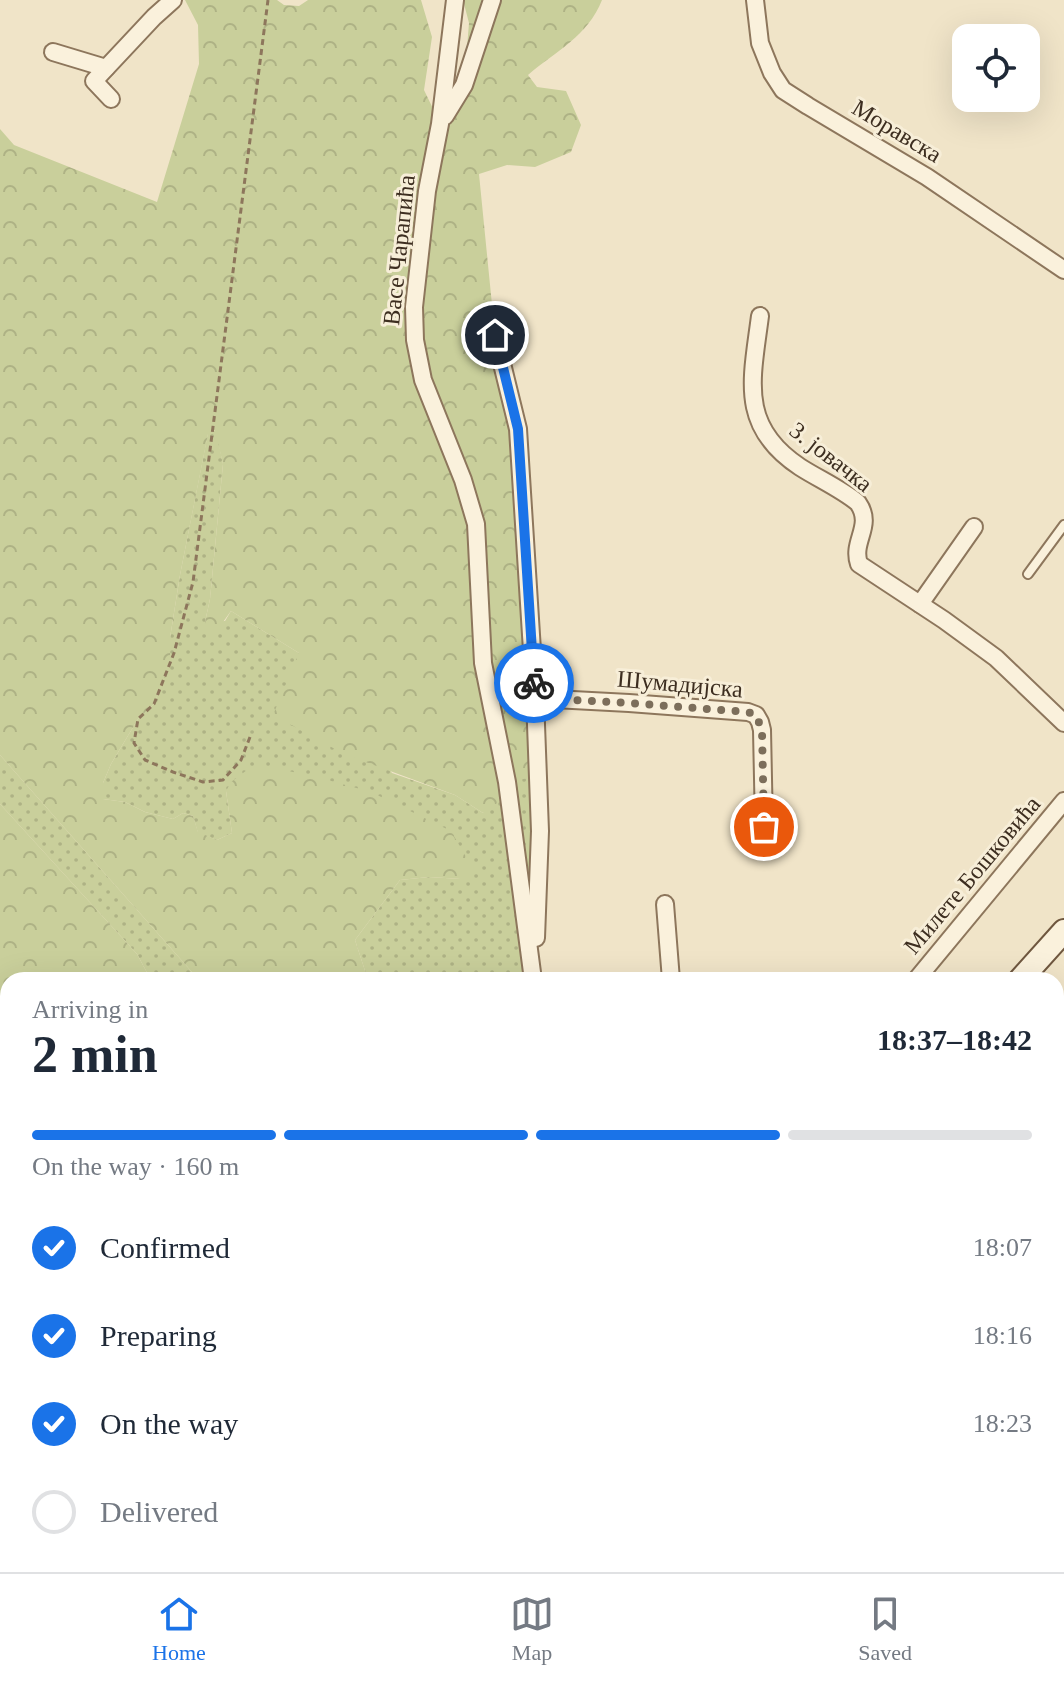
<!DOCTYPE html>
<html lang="en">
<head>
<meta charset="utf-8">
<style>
  :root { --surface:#fff; --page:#f2f2f3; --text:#1f2937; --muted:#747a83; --line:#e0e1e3; --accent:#1a73e8 }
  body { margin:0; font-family:Georgia,serif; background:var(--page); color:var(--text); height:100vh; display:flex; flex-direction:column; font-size:30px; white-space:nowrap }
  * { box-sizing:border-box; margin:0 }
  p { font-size:26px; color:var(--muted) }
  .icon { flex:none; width:44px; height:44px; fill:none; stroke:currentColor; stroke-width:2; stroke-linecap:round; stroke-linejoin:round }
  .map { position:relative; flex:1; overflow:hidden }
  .sheet { position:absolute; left:0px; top:972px; width:1064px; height:600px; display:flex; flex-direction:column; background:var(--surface); border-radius:24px 24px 0 0; box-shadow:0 8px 32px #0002 }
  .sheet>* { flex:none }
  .fabs { position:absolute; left:952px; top:24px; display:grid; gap:16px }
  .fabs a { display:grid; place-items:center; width:88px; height:88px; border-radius:16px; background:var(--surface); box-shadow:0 8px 32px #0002; font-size:40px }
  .pin { position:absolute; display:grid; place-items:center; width:68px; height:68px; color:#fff; margin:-34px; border:4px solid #fff; border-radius:50%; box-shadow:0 2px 8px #0007 }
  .courier { position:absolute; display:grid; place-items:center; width:80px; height:80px; margin:-40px; border:6px solid #1a73e8; border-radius:50%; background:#fff; color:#222; box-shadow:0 2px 10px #0007 }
  .overview em { font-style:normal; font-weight:600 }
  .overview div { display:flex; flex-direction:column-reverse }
  .overview { display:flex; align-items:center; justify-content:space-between; height:136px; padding:0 32px }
  h1 { font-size:52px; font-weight:600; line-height:60px }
  .bar { display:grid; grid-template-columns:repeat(4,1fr); gap:12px 8px; align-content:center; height:96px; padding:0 32px }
  .bar i { height:10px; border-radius:6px; background:var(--line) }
  .bar .current { background:var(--accent) }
  .bar p { grid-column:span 4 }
  ol { padding:0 32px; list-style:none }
  li { display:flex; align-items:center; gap:24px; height:88px }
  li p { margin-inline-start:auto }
  li .icon { padding:8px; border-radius:50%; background:var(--accent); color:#fff; stroke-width:4 }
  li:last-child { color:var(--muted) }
  li i { width:44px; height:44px; border:4px solid var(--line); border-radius:50% }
  .tab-bar { display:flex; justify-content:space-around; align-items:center; height:112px; border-top:2px solid var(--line); background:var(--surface); font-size:22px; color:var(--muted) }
  .tab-bar a { display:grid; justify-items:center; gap:4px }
  .tab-bar .current { color:var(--accent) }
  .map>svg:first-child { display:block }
  .grass { fill:url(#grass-dots) }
  .forest { fill:url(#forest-crowns) }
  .park { fill:#c9cf9b }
  .building { fill:#cf9f7d; stroke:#916f58; stroke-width:2 }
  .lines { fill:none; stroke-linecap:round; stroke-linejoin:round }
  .lane-casing { stroke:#8d765c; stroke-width:12 }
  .street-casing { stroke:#8d765c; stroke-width:20 }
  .secondary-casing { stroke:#6f573f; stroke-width:26 }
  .path { stroke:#8d765c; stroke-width:3; stroke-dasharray:6 4; stroke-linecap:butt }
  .lane { stroke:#faf1dc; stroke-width:8 }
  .street { stroke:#faf1dc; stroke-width:16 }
  .secondary { stroke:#faf1dc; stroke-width:22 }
  .done { stroke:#7c6e5b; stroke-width:8; stroke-dasharray:0 14.4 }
  .route { stroke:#1a73e8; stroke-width:10 }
  .labels { text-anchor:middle; stroke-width:6; stroke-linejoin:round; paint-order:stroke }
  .street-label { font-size:24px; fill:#3d2e20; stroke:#f7eed8 }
</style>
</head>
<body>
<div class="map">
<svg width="1064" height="1572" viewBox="0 0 1064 1572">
  <defs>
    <pattern id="grass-dots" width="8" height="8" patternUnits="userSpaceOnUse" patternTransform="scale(2)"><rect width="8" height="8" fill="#c9cf9b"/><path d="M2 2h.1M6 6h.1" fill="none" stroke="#aeb285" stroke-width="1.8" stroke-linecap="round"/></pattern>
    <pattern id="forest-crowns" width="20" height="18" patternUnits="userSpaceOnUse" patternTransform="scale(2)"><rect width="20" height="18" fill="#c9cf9b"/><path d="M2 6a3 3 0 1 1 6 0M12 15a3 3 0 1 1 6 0" fill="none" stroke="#aeb285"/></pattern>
  </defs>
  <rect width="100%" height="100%" fill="#f0e4c8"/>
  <g class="grass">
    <polygon points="216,430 223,464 210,599 205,622 225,621 231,611 299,653 392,773 455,795 483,813 507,782 519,779 537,760 534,980 368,980 355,940 400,880 429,877 461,879 226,791 232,833 217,840 198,833 193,816 183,813 173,819 145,812 125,802 103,799 103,783 111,764 138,719 154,704 169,663 170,638 180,575 208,433"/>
    <polygon points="0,755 199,980 151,980 137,954 0,804"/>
    <polygon points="314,1564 553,1564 546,1572 313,1572"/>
  </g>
  <g class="forest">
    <path d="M185,0H277L284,5L299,6L308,0H421L432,37L424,90L440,123L464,85L469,23L463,0H602C588,36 556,51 528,75L537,87L566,91L581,125L571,152L535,167L507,165L479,174L495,335L518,429L537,760L529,778L507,782C503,795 497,808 483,813L455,795L344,754L273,715L299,653L231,611L213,636L206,635L205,622L210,599L223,464L215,430L208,434L180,575L170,638V663L154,704L138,719L111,764L103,783V799L125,802L145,812L173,819L183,813L193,816L198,832L217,840L232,833L226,791L231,782L247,770L268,767L313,776L371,792L451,831L473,869L461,879L429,877L400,880L355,940L368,980H199L0,755V129L14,145L157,202L199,64L198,25Z"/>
    <polygon points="0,804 137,954 151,980 8,980 8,1196 0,1198"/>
    <polygon points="0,1226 8,1227 8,1564 314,1564 313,1572 0,1572"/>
  </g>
  <polygon class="park" points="711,1564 966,1564 976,1572 703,1572"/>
  <polygon class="building" points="765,1564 797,1564 794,1572 763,1572"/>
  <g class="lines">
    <g class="lane-casing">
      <g id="lane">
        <polyline points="1028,574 1064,525"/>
        <polyline points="814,1564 815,1572"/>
        <polyline points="889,1564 916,1572"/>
      </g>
    </g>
    <g class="street-casing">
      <g id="street">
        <polyline points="455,0 440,124 427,191 414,307 415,340 423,380 463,480 476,524 483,663 507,782 533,980"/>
        <polyline points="755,0 760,43 772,73 783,90 808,106 927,177 1064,270"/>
        <polyline points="53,52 106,68"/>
        <polyline points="111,99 94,81 154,17 173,0"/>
        <polyline points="445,116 464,85 492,0"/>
        <path d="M760,316C752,379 738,426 800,467C817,478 843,490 858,503C874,526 851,541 859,564L944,620L996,658L1064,723"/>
        <polyline points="495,335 518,429 535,698 540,831 536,938"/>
        <polyline points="920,604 974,527"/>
        <polyline points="535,698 629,703 748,712 756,715 760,722 762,730 764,827"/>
        <polyline points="665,904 671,980"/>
        <polyline points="916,980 1064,801"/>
        <polyline points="1056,1078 1064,1086"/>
        <polyline points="1056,1246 1064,1249"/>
        <polyline points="548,1570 550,1572"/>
      </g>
    </g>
    <g class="secondary-casing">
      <g id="secondary">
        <polyline points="1020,980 1064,931"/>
        <polyline points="672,1564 676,1572"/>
      </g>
    </g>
    <g class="path">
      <polyline points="250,737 241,760 223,780 203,782 173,772 145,760 134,743 138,719 154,704 174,653 193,582 268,0"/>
      <polyline points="1027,1564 1040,1572"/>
    </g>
    <use href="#lane" class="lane"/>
    <use href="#street" class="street"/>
    <use href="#secondary" class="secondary"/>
  </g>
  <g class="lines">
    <polyline class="done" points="534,683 535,698 629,703 748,712 756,715 762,730 764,827"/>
    <polyline class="route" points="495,335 518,429 534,683"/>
  </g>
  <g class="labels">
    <g class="street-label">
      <text transform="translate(897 131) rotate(31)" y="8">Моравска</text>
      <text transform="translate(399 250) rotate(-84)" y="8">Васе Чарапића</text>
      <text transform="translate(831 457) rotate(38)" y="8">3. јовачка</text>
      <text transform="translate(680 684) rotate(5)" y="8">Шумадијска</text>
      <text transform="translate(972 875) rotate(-50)" y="8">Милете Бошковића</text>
    </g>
  </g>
</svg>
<div class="fabs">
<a><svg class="icon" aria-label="locate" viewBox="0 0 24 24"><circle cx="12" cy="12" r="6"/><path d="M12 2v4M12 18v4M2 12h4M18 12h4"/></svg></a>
</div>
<div class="pin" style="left:764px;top:827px;background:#ea580c"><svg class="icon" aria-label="bag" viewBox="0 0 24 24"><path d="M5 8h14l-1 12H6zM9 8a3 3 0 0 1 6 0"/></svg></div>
<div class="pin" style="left:495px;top:335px;background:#1f2937"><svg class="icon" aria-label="home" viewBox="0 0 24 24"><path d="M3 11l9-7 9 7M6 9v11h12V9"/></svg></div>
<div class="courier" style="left:534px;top:683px"><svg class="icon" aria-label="bike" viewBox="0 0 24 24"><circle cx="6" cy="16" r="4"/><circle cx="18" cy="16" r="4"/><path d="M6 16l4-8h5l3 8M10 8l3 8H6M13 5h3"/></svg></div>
<section class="sheet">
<div class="overview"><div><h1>2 min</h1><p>Arriving in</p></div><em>18:37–18:42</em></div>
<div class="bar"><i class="current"></i><i class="current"></i><i class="current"></i><i></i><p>On the way · 160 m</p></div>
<ol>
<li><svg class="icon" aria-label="check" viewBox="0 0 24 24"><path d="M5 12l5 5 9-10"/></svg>Confirmed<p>18:07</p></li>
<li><svg class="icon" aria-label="check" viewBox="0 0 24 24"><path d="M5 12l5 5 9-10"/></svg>Preparing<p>18:16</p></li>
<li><svg class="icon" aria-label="check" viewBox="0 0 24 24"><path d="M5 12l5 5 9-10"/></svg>On the way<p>18:23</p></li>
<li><i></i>Delivered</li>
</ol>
</section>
</div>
<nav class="tab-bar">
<a class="current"><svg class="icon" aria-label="home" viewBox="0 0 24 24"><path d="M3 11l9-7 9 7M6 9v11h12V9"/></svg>Home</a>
<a><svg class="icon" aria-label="map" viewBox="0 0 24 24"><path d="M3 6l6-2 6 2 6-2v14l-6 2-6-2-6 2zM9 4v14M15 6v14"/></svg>Map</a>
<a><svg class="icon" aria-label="saved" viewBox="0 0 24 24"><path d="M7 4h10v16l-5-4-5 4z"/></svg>Saved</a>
</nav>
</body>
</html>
